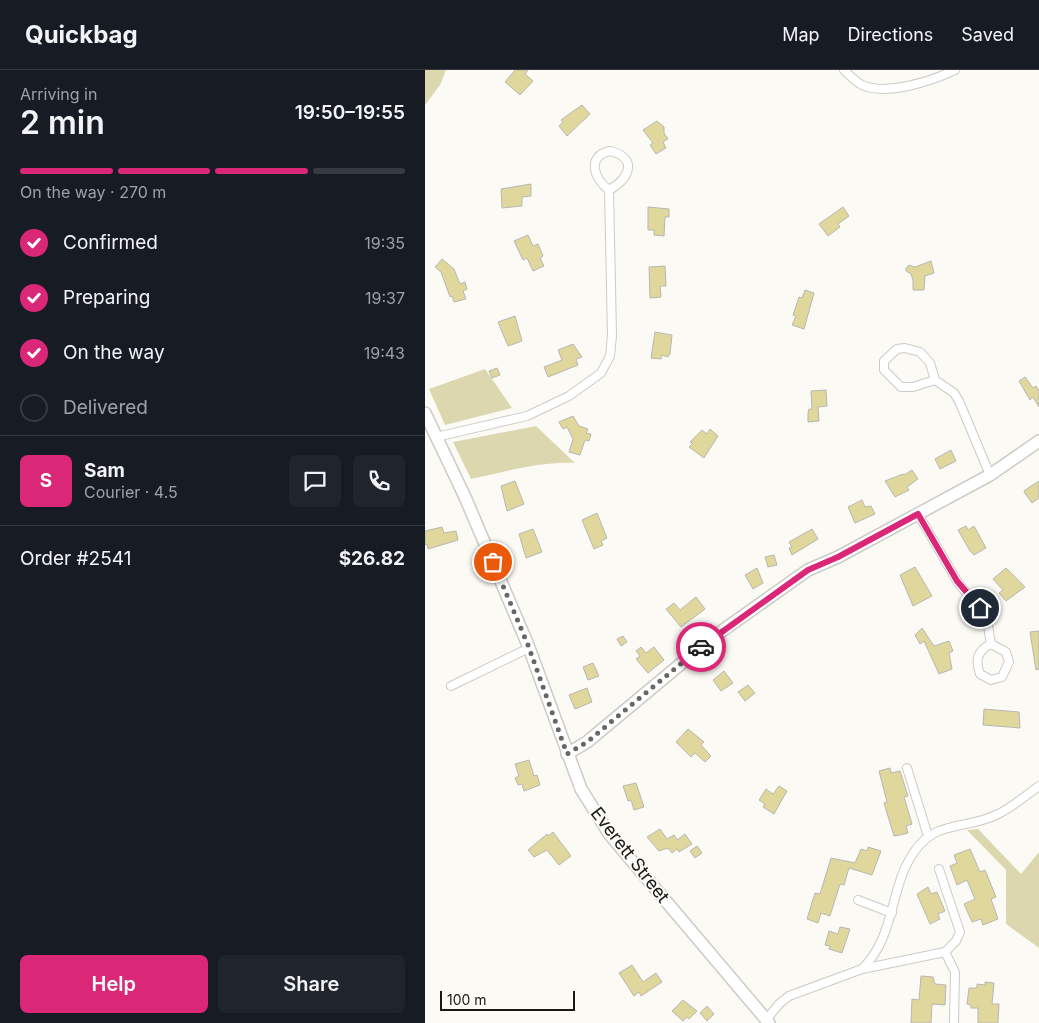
<!DOCTYPE html>
<html lang="en">
<head>
<meta charset="utf-8">
<style>
  :root { --surface:#171b24; --page:#20242c; --text:#f1f3f6; --muted:#9ea1a6; --line:#363941; --accent:#db2777 }
  body { margin:0; font-family:Inter,sans-serif; background:var(--page); color:var(--text); height:100vh; display:flex; flex-direction:column; font-size:19px; white-space:nowrap }
  * { box-sizing:border-box; margin:0 }
  p { font-size:16px; color:var(--muted) }
  .icon { flex:none; width:28px; height:28px; fill:none; stroke:currentColor; stroke-width:2; stroke-linecap:round; stroke-linejoin:round }
  .map { position:relative; flex:1; overflow:hidden }
  .drawer { display:flex; flex-direction:column; background:var(--surface); width:425px }
  .drawer>* { flex:none }
  .scale { position:absolute; left:15px; bottom:12px; width:135px; box-sizing:border-box; padding-left:5px; border:2px solid #181816; border-top:0; font-size:14px; line-height:18px; white-space:nowrap; color:#181816; -webkit-text-stroke:4px #fbfaf5; paint-order:stroke }
  .pin { position:absolute; display:grid; place-items:center; width:42px; height:42px; color:#fff; margin:-21px; border:2px solid #fff; border-radius:50%; box-shadow:0 1px 5px #0007 }
  .courier { position:absolute; display:grid; place-items:center; width:50px; height:50px; margin:-25px; border:4px solid #db2777; border-radius:50%; background:#fff; color:#222; box-shadow:0 1px 6px #0007 }
  .head em { font-style:normal; font-weight:600 }
  .head div { display:flex; flex-direction:column-reverse }
  .head { display:flex; align-items:center; justify-content:space-between; height:85px; padding:0 20px }
  h1 { font-size:32px; font-weight:600; line-height:38px }
  .bar { display:grid; grid-template-columns:repeat(4,1fr); gap:8px 5px; align-content:center; height:60px; padding:0 20px }
  .bar i { height:6px; border-radius:4px; background:var(--line) }
  .bar .selected { background:var(--accent) }
  .bar p { grid-column:span 4 }
  .line { display:flex; align-items:center; gap:12px; padding:0 20px; border-top:1px solid var(--line) }
  .line div { flex:1 }
  .round { display:grid; place-items:center; flex:none; width:52px; height:52px; border-radius:8px; background:var(--page) }
  ol { padding:0 20px; list-style:none }
  li { display:flex; align-items:center; gap:15px; height:55px }
  li p { margin-inline-start:auto }
  li .icon { padding:5px; border-radius:50%; background:var(--accent); color:#fff; stroke-width:4 }
  li:last-child { color:var(--muted) }
  li i { width:28px; height:28px; border:2px solid var(--line); border-radius:50% }
  .primary-button { display:flex; gap:10px; margin-top:auto; padding:10px 20px }
  .primary-button a { flex:1; height:58px; border-radius:8px; background:var(--accent); color:#fff; font-size:20px; font-weight:600; line-height:58px; text-align:center }
  .primary-button a+a { background:var(--page); color:var(--text) }
  header { display:flex; align-items:center; gap:30px; box-sizing:border-box; height:70px; padding:0 25px; background:var(--surface); border-bottom:1px solid var(--line) }
  header strong { font-size:24px }
  nav { display:flex; gap:28px; margin-inline-start:auto; font-size:18px }
  main { display:flex; flex:1; min-height:0 }
  .map>svg:first-child { display:block }
  .green { fill:#ddd7af }
  .building { fill:#e0d79d; stroke:#b8b7b2 }
  .lines { fill:none; stroke-linecap:round; stroke-linejoin:round }
  .street-casing { stroke:#cccbc6; stroke-width:10 }
  .secondary-casing { stroke:#cccbc6; stroke-width:14 }
  .street { stroke:#fff; stroke-width:8 }
  .secondary { stroke:#fff; stroke-width:11 }
  .done { stroke:#676764; stroke-width:5; stroke-dasharray:0 9 }
  .route { stroke:#db2777; stroke-width:6 }
  .labels { text-anchor:middle; stroke-width:4; stroke-linejoin:round; paint-order:stroke }
  .street-label { font-size:18px; fill:#181816; stroke:#fbfaf5 }
</style>
</head>
<body>
<header>
<strong>Quickbag</strong>
<nav><a>Map</a><a>Directions</a><a>Saved</a></nav>
</header>
<main>
<section class="drawer">
<div class="head"><div><h1>2 min</h1><p>Arriving in</p></div><em>19:50–19:55</em></div>
<div class="bar"><i class="selected"></i><i class="selected"></i><i class="selected"></i><i></i><p>On the way · 270 m</p></div>
<ol>
<li><svg class="icon" aria-label="check" viewBox="0 0 24 24"><path d="M5 12l5 5 9-10"/></svg>Confirmed<p>19:35</p></li>
<li><svg class="icon" aria-label="check" viewBox="0 0 24 24"><path d="M5 12l5 5 9-10"/></svg>Preparing<p>19:37</p></li>
<li><svg class="icon" aria-label="check" viewBox="0 0 24 24"><path d="M5 12l5 5 9-10"/></svg>On the way<p>19:43</p></li>
<li><i></i>Delivered</li>
</ol>
<div class="line" style="height:90px"><b class="round" style="background:var(--accent);color:#fff">S</b><div><b>Sam</b><p>Courier · 4.5</p></div><a class="round"><svg class="icon" aria-label="chat" viewBox="0 0 24 24"><path d="M4 5h16v11H9l-5 4z"/></svg></a><a class="round"><svg class="icon" aria-label="phone" viewBox="0 0 24 24"><path d="M5 4h4l2 5-3 2q2 4 5 5l2-3 5 2v4C11 20 4 13 5 4z"/></svg></a></div>
<div class="line" style="height:65px"><div>Order #2541</div><b>$26.82</b></div>
<div class="primary-button"><a>Help</a><a>Share</a></div>
</section>
<div class="map">
<svg width="614" height="953" viewBox="0 0 614 953">
  <rect width="100%" height="100%" fill="#fbfaf5"/>
  <g class="green">
    <polygon points="0,0 21,0 15,15 0,35"/>
    <polygon points="60,299 87,338 20,355 4,319"/>
    <path d="M111,356L150,393C115,391 80,402 46,409L28,372Z"/>
    <polygon points="553,759 596,804 614,782 614,878 581,854 581,800 542,760"/>
  </g>
  <g class="building">
    <polygon points="90,0 103,0 100,4 108,11 95,25 80,12"/>
    <polygon points="157,35 165,44 142,66 134,56 138,52 136,50 140,47"/>
    <polygon points="232,51 239,57 239,63 243,69 238,72 241,78 231,84 225,75 228,73 218,60"/>
    <polygon points="106,114 106,126 97,127 97,136 77,138 76,119"/>
    <polygon points="223,137 244,139 244,147 240,147 239,166 229,165 229,160 223,160"/>
    <polygon points="418,137 424,146 413,154 415,157 403,166 394,154"/>
    <polygon points="103,165 108,176 113,174 118,186 115,188 119,196 108,201 102,188 98,190 89,171"/>
    <polygon points="17,189 29,199 35,214 40,212 42,219 38,221 41,229 29,232 27,226 25,227 16,202 10,197"/>
    <polygon points="506,191 509,203 500,206 499,220 488,220 488,210 486,204 481,201 481,198 484,195 490,197"/>
    <polygon points="240,196 241,216 235,216 236,227 225,228 224,197"/>
    <polygon points="380,220 389,223 379,259 367,255 371,246 368,245 374,227 377,228"/>
    <polygon points="90,246 97,271 83,276 73,252"/>
    <polygon points="230,262 247,265 245,284 243,287 237,285 236,289 226,288"/>
    <polygon points="148,274 157,287 151,289 153,295 123,307 119,297 137,290 133,280"/>
    <polygon points="72,298 75,305 67,308 64,301"/>
    <polygon points="600,307 608,318 611,316 614,321 614,337 608,327 605,330 594,311"/>
    <polygon points="401,320 402,336 393,337 394,351 383,352 383,343 384,339 387,339 386,321"/>
    <polygon points="148,346 154,356 163,359 161,363 166,364 164,371 160,370 155,385 144,382 148,369 142,357 138,359 134,352"/>
    <polygon points="285,359 293,366 279,388 264,377 268,373 265,372 277,360 282,364"/>
    <polygon points="526,380 531,391 515,399 510,389"/>
    <polygon points="487,400 493,409 482,417 484,420 470,427 460,411 478,404 479,405"/>
    <polygon points="90,411 99,434 82,441 76,416"/>
    <polygon points="614,411 614,428 607,433 599,422 600,420"/>
    <polygon points="437,430 440,437 446,436 450,444 430,453 423,437"/>
    <polygon points="172,443 182,468 176,471 178,475 169,479 157,450"/>
    <polygon points="541,456 543,460 549,456 561,478 549,485 545,481 533,460"/>
    <polygon points="17,457 19,463 31,461 33,470 3,479 2,474 0,475 0,461"/>
    <polygon points="108,459 117,482 101,488 94,464"/>
    <polygon points="387,459 393,469 367,485 364,478 367,477 364,472"/>
    <polygon points="349,485 352,495 343,497 340,487"/>
    <polygon points="490,497 507,526 488,536 475,505"/>
    <polygon points="332,498 338,513 328,519 320,505"/>
    <polygon points="581,498 600,517 581,531 574,523 578,520 568,509"/>
    <polygon points="271,527 280,539 256,557 241,539 249,533 255,540"/>
    <polygon points="497,558 509,576 524,571 528,581 524,583 527,599 514,604 499,571 495,574 490,565"/>
    <polygon points="614,561 614,599 611,600 605,562"/>
    <polygon points="198,566 202,572 196,576 192,569"/>
    <polygon points="216,577 221,583 229,577 239,590 223,603 211,589 215,586 211,581"/>
    <polygon points="168,593 174,606 163,610 158,597"/>
    <polygon points="299,601 308,613 296,621 288,610"/>
    <polygon points="323,615 330,623 320,631 313,622"/>
    <polygon points="162,618 167,632 150,639 144,625"/>
    <polygon points="559,639 594,642 595,658 558,655"/>
    <polygon points="263,659 279,672 276,675 286,686 280,692 270,683 266,687 251,672"/>
    <polygon points="104,690 109,706 112,705 115,715 99,721 97,714 93,715 90,708 94,706 90,694"/>
    <polygon points="465,698 466,703 475,701 483,726 479,727 487,754 481,756 483,763 475,765 469,766 459,733 462,732 454,701"/>
    <polygon points="211,713 219,737 209,740 206,730 203,731 198,716"/>
    <polygon points="354,716 362,721 349,744 338,737 340,734 334,730 341,719 348,724"/>
    <polygon points="235,759 242,769 249,765 252,770 260,764 267,774 254,782 252,779 247,783 243,778 234,781 222,767"/>
    <polygon points="128,762 146,786 134,795 122,780 109,787 103,780 122,764 123,766"/>
    <polygon points="272,776 277,783 270,788 265,781"/>
    <polygon points="443,777 456,781 447,805 424,798 419,815 415,814 405,846 396,843 393,853 382,849 390,823 395,824 406,788 430,793 436,779 442,781"/>
    <polygon points="545,779 555,802 560,800 571,827 566,829 573,849 558,855 556,849 547,852 539,834 550,829 542,810 532,815 525,796 532,793 529,785"/>
    <polygon points="503,817 506,824 512,822 520,841 513,844 515,849 505,854 492,824"/>
    <polygon points="415,857 425,859 417,883 404,879 405,876 400,875 404,861 413,864"/>
    <polygon points="207,895 218,912 231,903 237,912 216,926 214,922 209,926 194,903"/>
    <polygon points="496,906 508,907 510,914 521,915 520,935 507,934 506,953 486,953 487,929 494,930"/>
    <polygon points="560,912 569,913 567,934 574,934 573,953 553,953 553,938 546,938 546,935 542,934 544,918 552,918 552,914 560,915"/>
    <polygon points="258,930 272,941 264,949 262,947 258,951 247,941"/>
    <polygon points="282,936 289,944 282,951 275,943"/>
  </g>
  <g class="lines">
    <g class="street-casing">
      <g id="street">
        <path d="M419,0C424,5 431,12 437,15C461,26 507,11 530,0"/>
        <polyline points="510,310 505,293 495,282 480,278 472,279 459,291 459,300 476,317 488,317 510,310 529,323 534,331 565,405"/>
        <path d="M11,367L102,346L144,326L176,303L185,286L187,265L184,120C204,109 214,88 185,81C161,86 169,109 184,120"/>
        <path d="M493,444L532,511L562,550L566,574C552,581 550,590 555,604L566,610L577,607L584,592L581,582L566,574"/>
        <polyline points="26,616 104,578"/>
        <polyline points="482,698 503,766"/>
        <polyline points="514,799 535,862 531,871 520,882"/>
        <polyline points="433,830 467,843"/>
        <polyline points="437,899 520,882 530,902 529,953"/>
        <path d="M341,950L354,934L364,926L437,899C471,866 464,818 489,782C511,749 543,760 573,744C588,737 601,725 614,716"/>
      </g>
    </g>
    <g class="secondary-casing">
      <g id="secondary">
        <polyline points="0,343 40,427 103,575 156,719 185,765 344,953"/>
        <polyline points="142,684 162,672 287,568 383,500 413,487 565,405 614,371"/>
      </g>
    </g>
    <use href="#street" class="street"/>
    <use href="#secondary" class="secondary"/>
  </g>
  <g class="lines">
    <polyline class="done" points="68,492 103,575 142,684 162,672 276,577"/>
    <polyline class="route" points="276,577 383,500 413,487 493,444 532,511 555,538"/>
  </g>
  <g class="labels">
    <g class="street-label">
      <text transform="translate(205 785) rotate(52)" y="6">Everett Street</text>
    </g>
  </g>
</svg>
<div class="scale">100 m</div>
<div class="pin" style="left:68px;top:492px;background:#ea580c"><svg class="icon" aria-label="bag" viewBox="0 0 24 24"><path d="M5 8h14l-1 12H6zM9 8a3 3 0 0 1 6 0"/></svg></div>
<div class="pin" style="left:555px;top:538px;background:#1f2937"><svg class="icon" aria-label="home" viewBox="0 0 24 24"><path d="M3 11l9-7 9 7M6 9v11h12V9"/></svg></div>
<div class="courier" style="left:276px;top:577px"><svg class="icon" aria-label="car" viewBox="0 0 24 24"><path d="M5 17H2v-5l4-1 3-4h7l3 4 3 1v5h-3M9 17h6M6 11h13"/><circle cx="7" cy="17" r="2"/><circle cx="17" cy="17" r="2"/></svg></div>
</div>
</main>
</body>
</html>
